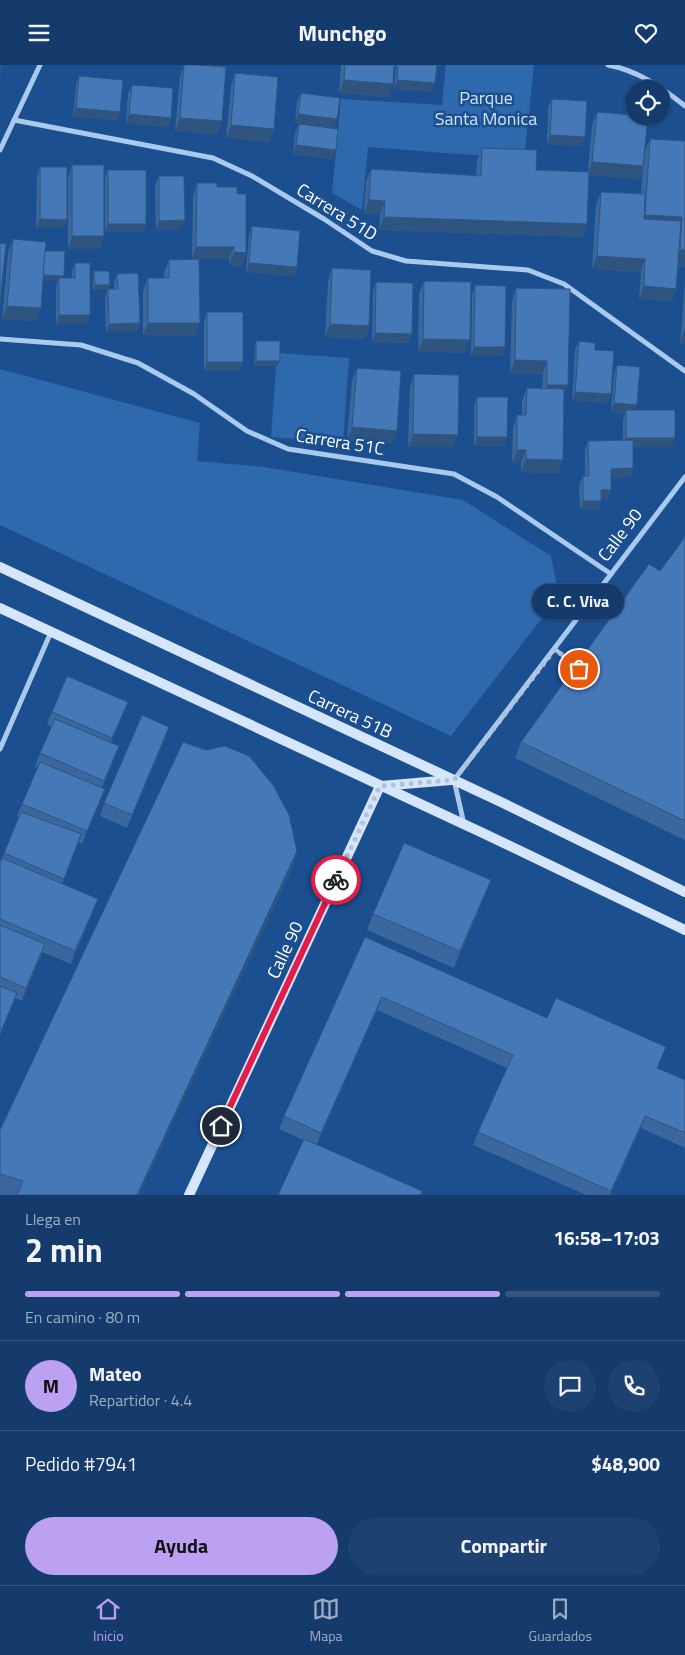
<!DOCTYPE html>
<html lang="es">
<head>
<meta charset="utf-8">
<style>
  :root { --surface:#143b6b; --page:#1d4271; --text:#f1f3f6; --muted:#9dadc1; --line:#33557e; --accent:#bca0f2 }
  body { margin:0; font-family:"Titillium Web",sans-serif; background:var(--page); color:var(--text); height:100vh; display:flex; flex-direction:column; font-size:19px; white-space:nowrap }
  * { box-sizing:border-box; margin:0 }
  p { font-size:16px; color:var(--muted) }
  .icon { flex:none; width:28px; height:28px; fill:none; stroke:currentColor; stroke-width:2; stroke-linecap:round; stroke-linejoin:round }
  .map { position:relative; height:1130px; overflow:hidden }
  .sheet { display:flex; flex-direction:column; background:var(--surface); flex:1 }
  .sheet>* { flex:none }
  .buttons { position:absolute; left:625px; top:15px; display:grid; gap:10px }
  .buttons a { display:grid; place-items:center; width:45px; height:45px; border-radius:50%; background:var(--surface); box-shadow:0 1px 4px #0004,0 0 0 1px var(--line); font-size:25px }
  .pin { position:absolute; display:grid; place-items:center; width:42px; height:42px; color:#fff; margin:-21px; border:2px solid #fff; border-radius:50%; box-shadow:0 1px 5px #0007 }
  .courier { position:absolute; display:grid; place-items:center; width:50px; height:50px; margin:-25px; border:4px solid #e11d48; border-radius:50%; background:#fff; color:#222; box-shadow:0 1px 6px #0007 }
  .bubble { position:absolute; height:35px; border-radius:18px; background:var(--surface); box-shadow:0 1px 4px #0004,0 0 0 1px var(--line); font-size:16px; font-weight:700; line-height:35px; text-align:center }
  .overview em { font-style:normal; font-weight:700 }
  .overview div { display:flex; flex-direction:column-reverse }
  .overview { display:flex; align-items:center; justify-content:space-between; height:85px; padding:0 25px }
  h1 { font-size:32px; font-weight:700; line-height:38px }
  .bar { display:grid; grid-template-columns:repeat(4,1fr); gap:8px 5px; align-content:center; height:60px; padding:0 25px }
  .bar i { height:6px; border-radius:4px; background:var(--line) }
  .bar .on { background:var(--accent) }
  .bar p { grid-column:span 4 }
  .line { display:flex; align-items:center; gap:12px; padding:0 25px; border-top:1px solid var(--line) }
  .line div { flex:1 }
  .round { display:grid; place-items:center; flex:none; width:52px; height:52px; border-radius:26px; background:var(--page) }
  .action { display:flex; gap:10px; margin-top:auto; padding:10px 25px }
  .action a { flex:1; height:58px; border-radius:30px; background:var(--accent); color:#111; font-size:20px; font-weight:700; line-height:58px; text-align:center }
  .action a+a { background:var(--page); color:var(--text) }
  header { display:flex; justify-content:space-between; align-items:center; height:65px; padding:0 25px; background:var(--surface); font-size:22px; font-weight:700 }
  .menu { display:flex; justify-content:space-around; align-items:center; height:70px; border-top:1px solid var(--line); background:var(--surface); font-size:14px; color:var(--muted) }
  .menu a { display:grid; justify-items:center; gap:2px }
  .menu .on { color:var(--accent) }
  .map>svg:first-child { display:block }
  .green { fill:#2e69ad }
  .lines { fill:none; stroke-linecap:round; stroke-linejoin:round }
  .lane { stroke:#a9c9ee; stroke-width:4 }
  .street { stroke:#a9c9ee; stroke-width:5 }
  .secondary { stroke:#d6e6fa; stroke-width:10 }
  .wall { fill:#3a679d }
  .shaded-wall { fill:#305480 }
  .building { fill:#4478b7; stroke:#305480 }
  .done { stroke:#afc1d8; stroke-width:5; stroke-dasharray:0 9 }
  .route { stroke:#e11d48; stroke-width:6 }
  .labels { text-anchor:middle; stroke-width:5; stroke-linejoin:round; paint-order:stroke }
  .park-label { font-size:18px; fill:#cfe3fa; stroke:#1b4f8f }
  .street-label { font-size:18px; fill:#fff; stroke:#1b4f8f }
</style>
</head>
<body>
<header><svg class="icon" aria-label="menu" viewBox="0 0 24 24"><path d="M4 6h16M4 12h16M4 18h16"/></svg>Munchgo<svg class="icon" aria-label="heart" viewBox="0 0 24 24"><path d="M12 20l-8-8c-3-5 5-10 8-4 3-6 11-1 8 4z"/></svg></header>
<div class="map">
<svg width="685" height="1130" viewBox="0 0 685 1130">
  <rect width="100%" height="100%" fill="#1b4f8f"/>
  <g class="green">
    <polygon points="446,0 534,0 524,94 368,82 362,145 332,128 341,34 442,40"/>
    <polygon points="277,288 349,293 343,378 271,372"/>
    <polygon points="0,304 200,358 197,396 264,402 463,435 551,491 559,531 451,671 0,460"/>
  </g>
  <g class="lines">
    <g class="lane">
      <polyline points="590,536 613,556"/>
      <polyline points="555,584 578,604"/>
    </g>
    <g class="street">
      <path d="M608,0C639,6 661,22 685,41"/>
      <polyline points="14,55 213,93 252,111 324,154 372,186 406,196 528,205 564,219 685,306"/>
      <polyline points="0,85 40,0"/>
      <polyline points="0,274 81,280 138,298 194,329 247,366 288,384 454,409 497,432 611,509"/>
      <polyline points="0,684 51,567"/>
      <polyline points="464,759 454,715 685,412"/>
    </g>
    <g class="secondary">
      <polyline points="0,502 503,738 685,827"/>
      <polyline points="0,543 487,770 685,865"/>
      <polyline points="381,721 451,715"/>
      <polyline points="189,1130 380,721"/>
    </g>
  </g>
  <g class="wall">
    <polygon points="184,0 222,56 217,69 175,66 180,12"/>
    <polygon points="341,0 394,0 388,32 339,28"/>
    <polygon points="396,0 437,0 432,27 394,24"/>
    <polygon points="235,8 274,64 269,77 226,73 231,21"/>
    <polygon points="79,11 120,47 117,55 73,52 76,20"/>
    <polygon points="132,20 171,53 168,62 126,58 128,28"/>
    <polygon points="301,28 334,63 295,58 297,37"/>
    <polygon points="552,34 582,81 547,79 548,43"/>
    <polygon points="597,47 644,88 650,74 685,76 685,202 678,202 676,224 672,236 639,234 641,207 592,204 596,140 601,127 641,129 643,102 639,114 589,110 583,172 379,165 380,149 364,148 366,116 371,104 476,111 477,96 482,83 536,105 588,107 592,60"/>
    <polygon points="299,59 332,94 293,89 295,68"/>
    <polygon points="72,100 104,171 99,184 68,184 68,113"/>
    <polygon points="40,102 67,155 63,163 36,163 37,111"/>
    <polygon points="108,105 146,159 143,167 105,167 105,113"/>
    <polygon points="159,111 185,155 181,164 156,165 155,120"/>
    <polygon points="197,118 217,122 237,129 246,188 241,201 229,200 229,194 199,194 195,271 143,270 143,226 148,213 164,213 164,208 169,195 192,194 193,131"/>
    <polygon points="252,161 297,202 294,211 246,207 249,170"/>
    <polygon points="13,174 45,186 64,211 63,213 72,213 72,207 75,198 87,259 56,259 56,222 58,215 43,215 36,256 2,254 8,187"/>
    <polygon points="332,203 369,261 365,274 325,272 328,216"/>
    <polygon points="94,206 109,224 114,224 114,217 117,209 137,267 106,267 105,233 108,224 93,225 93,211"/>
    <polygon points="685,215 685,279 680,279"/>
    <polygon points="424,216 465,288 418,286 419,229"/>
    <polygon points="376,217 412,269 408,278 372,277 373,226"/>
    <polygon points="475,220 505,282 502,291 471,291 472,229"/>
    <polygon points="516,223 564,330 558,408 521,407 521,398 512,398 513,363 517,350 522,350 522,336 527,323 542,323 543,309 510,308 512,236"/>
    <polygon points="207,247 239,306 204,306 204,256"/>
    <polygon points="256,276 280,296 278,301 254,301 255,280"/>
    <polygon points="579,276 595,285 608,338 572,336 575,285"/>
    <polygon points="617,300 635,345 672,382 633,382 633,403 630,412 611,413 608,434 601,434 598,444 580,445 579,420 583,411 585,411 585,385 588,376 623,376 623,354 625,349 611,347 614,309"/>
    <polygon points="357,303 392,379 347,375 352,316"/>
    <polygon points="414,309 453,382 408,382 410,322"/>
    <polygon points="477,332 507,372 504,381 474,381 474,341"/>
    <polygon points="685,472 685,775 515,693 521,677 660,506"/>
    <polygon points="128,637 111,678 114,694 102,723 100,737 82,779 78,777 62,819 93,847 71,899 42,887 22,936 15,933 0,970 0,798 19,752 17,751 22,739 38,702 35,701 40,688 52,662 47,659 52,647"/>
    <polygon points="165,675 127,763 100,751 104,738"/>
    <polygon points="297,786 290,808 139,1130 0,1130 0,1065"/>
    <polygon points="485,831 454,903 367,865 373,849"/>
    <polygon points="365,872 547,953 661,995 657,1003 685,1015 685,1083 641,1063 610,1130 586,1130 473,1080 478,1067 507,1003 377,945 317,1079 303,1075 279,1064 284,1051"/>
  </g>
  <g class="shaded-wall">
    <polygon points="344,15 393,19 388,32 339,28"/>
    <polygon points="397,15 435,18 432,27 394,24"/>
    <polygon points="76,43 120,47 117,55 73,52"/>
    <polygon points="129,49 171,53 168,62 126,58"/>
    <polygon points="298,49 337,54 334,63 295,58"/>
    <polygon points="180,53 222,56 217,69 175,66"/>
    <polygon points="231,60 274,64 269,77 226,73"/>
    <polygon points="550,70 585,72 582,81 547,79"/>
    <polygon points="296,80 336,85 332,94 293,89"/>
    <polygon points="592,97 643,101 639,114 588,110"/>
    <polygon points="369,135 385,136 380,149 364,148"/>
    <polygon points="645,150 682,152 676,169 639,166"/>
    <polygon points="384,152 587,159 583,172 379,165"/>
    <polygon points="40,154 67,155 63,163 36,163"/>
    <polygon points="185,155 181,164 156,165 159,156"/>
    <polygon points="108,159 146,159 143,167 105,167"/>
    <polygon points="72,171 104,171 99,184 68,184"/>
    <polygon points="196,182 234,182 229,194 192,194"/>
    <polygon points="680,185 685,185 685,202 674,201"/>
    <polygon points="234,187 246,188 241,201 229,200"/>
    <polygon points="597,191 645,194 641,207 592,204"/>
    <polygon points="249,198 297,202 294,211 246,207"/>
    <polygon points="43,210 64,211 62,215 59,213 58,215 42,215"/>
    <polygon points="95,220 110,220 109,224 93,225"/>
    <polygon points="644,221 676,224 672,236 639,234"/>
    <polygon points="7,241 41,243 36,256 2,254"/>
    <polygon points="59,250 90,250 87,259 56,259"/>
    <polygon points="140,258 137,267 106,267 109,259"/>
    <polygon points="148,258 200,258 195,271 143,270"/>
    <polygon points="330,259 369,261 365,274 325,272"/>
    <polygon points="684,266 685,266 685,279 680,279"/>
    <polygon points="375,268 412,269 408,278 372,277"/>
    <polygon points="423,274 470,275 465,288 418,286"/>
    <polygon points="474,282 505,282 502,291 471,291"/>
    <polygon points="515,295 547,296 543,309 510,308"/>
    <polygon points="256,296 280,296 278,301 254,301"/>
    <polygon points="207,297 243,297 239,306 204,306"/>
    <polygon points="547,320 568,320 563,333 542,332"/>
    <polygon points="575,327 611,329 608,338 572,336"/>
    <polygon points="614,338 637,340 633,349 626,345 625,349 611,347"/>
    <polygon points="352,362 397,366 392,379 347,375"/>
    <polygon points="413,369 458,370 453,382 408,382"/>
    <polygon points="477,372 507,372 504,381 474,381"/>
    <polygon points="626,373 675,373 672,382 623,382"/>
    <polygon points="517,385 526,385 521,398 512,398"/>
    <polygon points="526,394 563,395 558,408 521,407"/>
    <polygon points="633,403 630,412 608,413 611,404"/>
    <polygon points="601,425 611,425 608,434 598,434"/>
    <polygon points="583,436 601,436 598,444 580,445"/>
    <polygon points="128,637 123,650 108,686 112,673"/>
    <polygon points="169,662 165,675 127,763 132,750"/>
    <polygon points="105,724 100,737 82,779 87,766"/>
    <polygon points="297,786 290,808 139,1130 137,1130"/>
    <polygon points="491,815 485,831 454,903 460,886"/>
    <polygon points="98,834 93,847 71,899 75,886"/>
    <polygon points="45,879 41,892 22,936 26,923"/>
    <polygon points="17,928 13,941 0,970 2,964"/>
    <polygon points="382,932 377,945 316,1081 321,1068"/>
    <polygon points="666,982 661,995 652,1016 657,1003"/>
    <polygon points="645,1051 641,1063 610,1130"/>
  </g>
  <g class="building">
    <polygon points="0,0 1,0 0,13"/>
    <polygon points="184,0 199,0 226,2 222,56 180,53"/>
    <polygon points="345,0 394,0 393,19 344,15"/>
    <polygon points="398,0 437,0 435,18 397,15"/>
    <polygon points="235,8 278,12 274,64 231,60"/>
    <polygon points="79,11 123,15 120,47 76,43"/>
    <polygon points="132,20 173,23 171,53 129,49"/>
    <polygon points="301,28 340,33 337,54 298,49"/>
    <polygon points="552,34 587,36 585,72 550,70"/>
    <polygon points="597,47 634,50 634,51 648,52 643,101 592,97"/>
    <polygon points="299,59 338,64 336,85 296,80"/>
    <polygon points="650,74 685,76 685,185 680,185 682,152 645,150"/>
    <polygon points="482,83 537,85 536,105 589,107 587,159 384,152 385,136 369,135 371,104 481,111"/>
    <rect x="72" y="100" width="32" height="71"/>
    <polygon points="40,102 67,102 67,155 40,154"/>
    <rect x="108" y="105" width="38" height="54"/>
    <polygon points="159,111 184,111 185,155 159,156"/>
    <polygon points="197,118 217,118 217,122 237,122 237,129 246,129 246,188 234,187 234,182 196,182"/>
    <polygon points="601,127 645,129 644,154 681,156 676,224 644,221 645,194 597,191"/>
    <polygon points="252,161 300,166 297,202 249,198"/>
    <polygon points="13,174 46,177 41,243 7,241"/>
    <polygon points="0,178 6,179 0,239"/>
    <polygon points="45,186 65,186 64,211 43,210"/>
    <polygon points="199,194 200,258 148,258 148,213 169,213 169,195"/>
    <polygon points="75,198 90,198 90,250 59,250 59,213 75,213"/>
    <polygon points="332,203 371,205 369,261 330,259"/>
    <polygon points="94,206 109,206 110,220 95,220"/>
    <polygon points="138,208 140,258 109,259 108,224 118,224 117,209"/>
    <polygon points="424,216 471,217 470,275 423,274"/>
    <polygon points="376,217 413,218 412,269 375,268"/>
    <polygon points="475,220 506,221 505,282 474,282"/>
    <polygon points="516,223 570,224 568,320 547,320 547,296 515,295"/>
    <rect x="207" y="247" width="36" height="50"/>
    <rect x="256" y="276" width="24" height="20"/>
    <polygon points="579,276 595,278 595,285 614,286 611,329 575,327"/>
    <polygon points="617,300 640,302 637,340 614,338"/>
    <polygon points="357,303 401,306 397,366 352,362"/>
    <polygon points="414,309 459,310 458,370 413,369"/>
    <polygon points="527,323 564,324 563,395 526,394 526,385 517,385 517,350 526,350"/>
    <polygon points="477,332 508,332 507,372 477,372"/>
    <rect x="626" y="345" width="49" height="28"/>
    <polygon points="633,375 633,403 611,404 611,425 601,425 601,436 583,436 583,411 589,411 588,376"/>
    <polygon points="685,472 685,756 521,677 649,499 660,506"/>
    <polygon points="67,611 128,637 112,673 52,647"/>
    <polygon points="142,650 169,662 132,750 104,738"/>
    <polygon points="55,654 119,681 104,716 40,688"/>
    <polygon points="183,677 206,685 225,681 249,691 273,720 289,750 297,786 137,1130 17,1130 23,1116 0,1109 0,1065"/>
    <polygon points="40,697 105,724 87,766 22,739"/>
    <polygon points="21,747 81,769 64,814 4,788"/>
    <polygon points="404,778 491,815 460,886 373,849"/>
    <polygon points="2,793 98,834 75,886 0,854 0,798"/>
    <polygon points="0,860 45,879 26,923 0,912"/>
    <polygon points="365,872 547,953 556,933 666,982 657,1003 685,1015 685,1068 645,1051 611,1126 478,1067 513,990 382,932 321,1068 284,1051"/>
    <polygon points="0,921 17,928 2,964 0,963"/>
    <polygon points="304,1074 422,1126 421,1130 278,1130"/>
  </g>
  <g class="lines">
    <polyline class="done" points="336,815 380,721 454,715 555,584 579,604"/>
    <polyline class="route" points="221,1061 336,815"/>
  </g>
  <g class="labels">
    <g class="park-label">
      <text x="486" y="39">Parque<tspan x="486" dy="21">Santa Monica</tspan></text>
    </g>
    <g class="street-label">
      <text transform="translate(337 147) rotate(32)" y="6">Carrera 51D</text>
      <text transform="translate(340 377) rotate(9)" y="6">Carrera 51C</text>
      <text transform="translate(620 470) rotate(-53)" y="6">Calle 90</text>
      <text transform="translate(350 649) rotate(25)" y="6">Carrera 51B</text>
      <text transform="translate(285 885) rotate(-65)" y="6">Calle 90</text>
    </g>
  </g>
</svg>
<div class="buttons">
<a><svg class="icon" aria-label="locate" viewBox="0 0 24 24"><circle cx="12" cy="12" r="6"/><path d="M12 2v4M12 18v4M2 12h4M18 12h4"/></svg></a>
</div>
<div class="pin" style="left:579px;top:604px;background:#ea580c"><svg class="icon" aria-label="bag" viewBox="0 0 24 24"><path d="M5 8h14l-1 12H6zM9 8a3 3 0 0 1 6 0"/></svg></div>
<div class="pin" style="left:221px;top:1061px;background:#1f2937"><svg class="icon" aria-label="home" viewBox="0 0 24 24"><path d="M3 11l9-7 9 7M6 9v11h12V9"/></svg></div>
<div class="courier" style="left:336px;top:815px"><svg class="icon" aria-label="bike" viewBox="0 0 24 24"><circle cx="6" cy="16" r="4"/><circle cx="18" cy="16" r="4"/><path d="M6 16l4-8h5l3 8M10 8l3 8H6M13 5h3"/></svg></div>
<div class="bubble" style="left:532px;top:519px;width:92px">C. C. Viva</div>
</div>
<section class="sheet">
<div class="overview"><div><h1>2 min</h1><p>Llega en</p></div><em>16:58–17:03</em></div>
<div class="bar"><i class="on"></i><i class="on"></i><i class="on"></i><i></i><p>En camino · 80 m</p></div>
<div class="line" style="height:90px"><b class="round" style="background:var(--accent);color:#111">M</b><div><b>Mateo</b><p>Repartidor · 4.4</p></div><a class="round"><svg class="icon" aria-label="chat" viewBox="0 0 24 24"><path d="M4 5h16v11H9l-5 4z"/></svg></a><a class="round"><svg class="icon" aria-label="phone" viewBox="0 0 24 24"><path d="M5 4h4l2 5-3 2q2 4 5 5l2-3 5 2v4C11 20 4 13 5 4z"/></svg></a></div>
<div class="line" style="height:65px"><div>Pedido #7941</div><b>$48,900</b></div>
<div class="action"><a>Ayuda</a><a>Compartir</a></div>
</section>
<nav class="menu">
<a class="on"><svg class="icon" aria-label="home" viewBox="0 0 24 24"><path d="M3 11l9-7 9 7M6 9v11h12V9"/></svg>Inicio</a>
<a><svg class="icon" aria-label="map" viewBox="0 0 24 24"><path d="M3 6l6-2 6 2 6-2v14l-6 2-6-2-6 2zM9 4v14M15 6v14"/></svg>Mapa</a>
<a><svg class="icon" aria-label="saved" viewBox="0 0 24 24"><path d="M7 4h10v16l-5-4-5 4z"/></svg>Guardados</a>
</nav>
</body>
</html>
